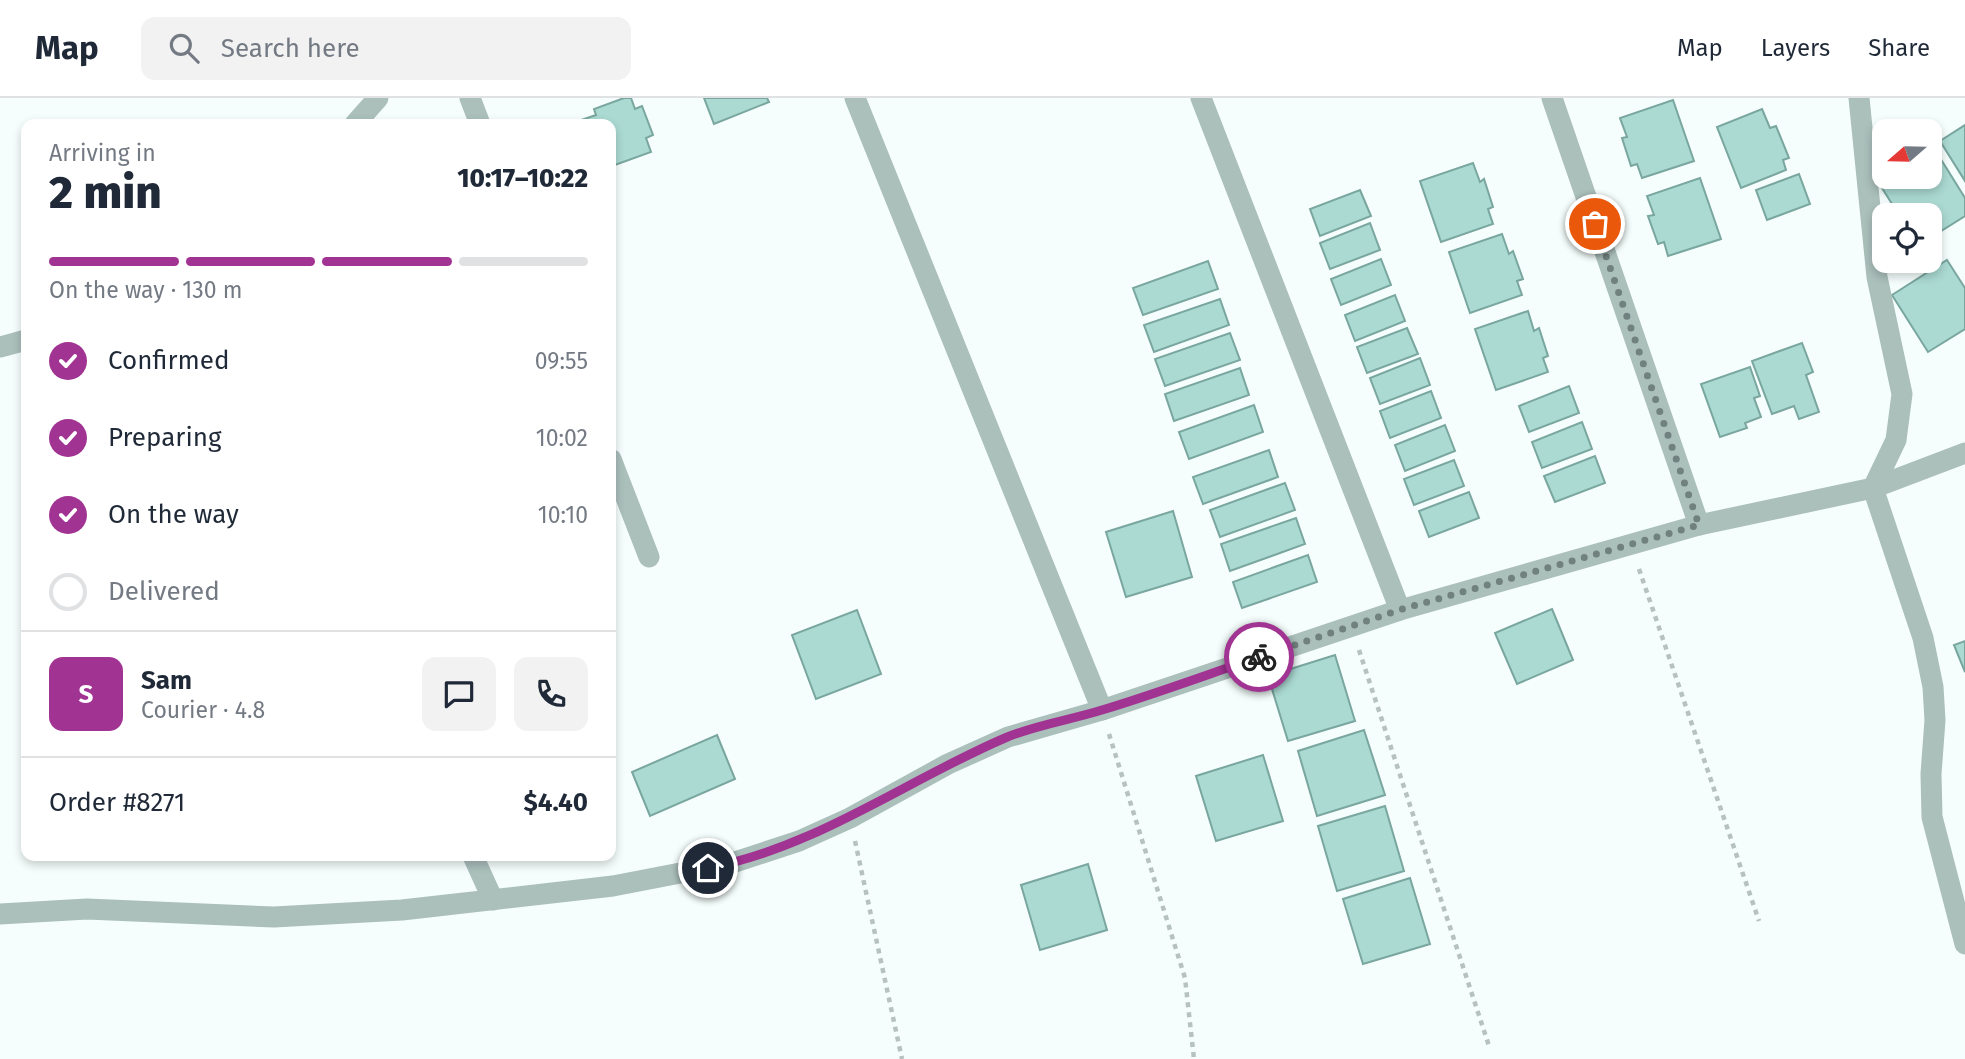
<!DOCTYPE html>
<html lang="en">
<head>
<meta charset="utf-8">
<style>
  :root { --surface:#fff; --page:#f2f2f3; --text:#1f2937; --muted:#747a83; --line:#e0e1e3; --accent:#a13392 }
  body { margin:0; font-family:"Fira Sans",sans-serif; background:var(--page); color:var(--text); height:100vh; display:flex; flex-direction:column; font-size:26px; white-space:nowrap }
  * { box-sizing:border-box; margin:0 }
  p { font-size:23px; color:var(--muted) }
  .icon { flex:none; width:38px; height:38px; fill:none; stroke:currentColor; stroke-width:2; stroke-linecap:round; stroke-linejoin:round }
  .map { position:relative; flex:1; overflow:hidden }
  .details { position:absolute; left:21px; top:21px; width:595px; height:742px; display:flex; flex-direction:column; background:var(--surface); border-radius:14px; box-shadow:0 4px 10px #0003 }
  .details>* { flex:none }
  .needle { width:46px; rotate:250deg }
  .controls { position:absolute; left:1872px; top:21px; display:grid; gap:14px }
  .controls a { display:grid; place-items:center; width:70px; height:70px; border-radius:14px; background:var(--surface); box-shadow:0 4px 10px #0003; font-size:35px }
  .pin { position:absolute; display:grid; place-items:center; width:60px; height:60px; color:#fff; margin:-30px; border:4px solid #fff; border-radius:50%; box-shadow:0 2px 7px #0007 }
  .courier { position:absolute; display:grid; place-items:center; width:70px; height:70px; margin:-35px; border:5px solid #a13392; border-radius:50%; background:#fff; color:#222; box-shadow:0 2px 9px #0007 }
  .overview em { font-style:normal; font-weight:800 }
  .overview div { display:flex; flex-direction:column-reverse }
  .overview { display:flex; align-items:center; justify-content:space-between; height:119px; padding:0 28px }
  h1 { font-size:46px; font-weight:800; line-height:52px }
  .bar { display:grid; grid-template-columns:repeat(4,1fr); gap:10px 7px; align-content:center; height:84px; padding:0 28px }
  .bar i { height:9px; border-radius:5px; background:var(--line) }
  .bar .selected { background:var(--accent) }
  .bar p { grid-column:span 4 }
  .line { display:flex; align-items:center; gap:18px; padding:0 28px; border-top:2px solid var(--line) }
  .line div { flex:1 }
  .round { display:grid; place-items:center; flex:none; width:74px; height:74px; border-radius:14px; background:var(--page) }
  ol { padding:0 28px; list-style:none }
  li { display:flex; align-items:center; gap:21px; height:77px }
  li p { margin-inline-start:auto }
  li .icon { padding:7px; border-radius:50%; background:var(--accent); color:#fff; stroke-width:4 }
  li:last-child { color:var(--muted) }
  li i { width:38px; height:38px; border:4px solid var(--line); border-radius:50% }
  header { display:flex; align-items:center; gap:42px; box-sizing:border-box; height:98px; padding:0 35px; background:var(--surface); border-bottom:2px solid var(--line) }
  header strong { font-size:33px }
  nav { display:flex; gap:38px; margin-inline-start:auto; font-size:24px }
  .search { width:490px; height:63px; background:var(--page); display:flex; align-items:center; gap:18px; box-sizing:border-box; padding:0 24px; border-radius:14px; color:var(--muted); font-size:26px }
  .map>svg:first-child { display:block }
  .building { fill:#abdad3; stroke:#79a69f; stroke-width:2 }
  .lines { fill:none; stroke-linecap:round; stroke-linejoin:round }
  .path { stroke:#b6c2c0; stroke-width:4.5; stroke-dasharray:5 5; stroke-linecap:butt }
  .minor { stroke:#abbfbb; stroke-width:21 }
  .tertiary { stroke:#abbfbb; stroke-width:21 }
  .done { stroke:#71817e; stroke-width:7; stroke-dasharray:0 12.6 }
  .route { stroke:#a13392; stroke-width:9 }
</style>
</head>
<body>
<header>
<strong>Map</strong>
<div class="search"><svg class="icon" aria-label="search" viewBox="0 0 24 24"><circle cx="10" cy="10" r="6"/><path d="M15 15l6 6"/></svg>Search here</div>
<nav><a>Map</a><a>Layers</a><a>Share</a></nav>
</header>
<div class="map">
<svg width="1965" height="961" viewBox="0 0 1965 961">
  <rect width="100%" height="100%" fill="#f5fefc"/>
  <g class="building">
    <polygon points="624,0 631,0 635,11 642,8 653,37 646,40 651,54 615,67 613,61 611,62 611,26 583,26 581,22 596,17 594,11"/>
    <polygon points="704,0 767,0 769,4 714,26"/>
    <polygon points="1673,2 1694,63 1642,80 1637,66 1631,68 1622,40 1627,39 1620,20"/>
    <polygon points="1762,11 1770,30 1776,28 1789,60 1783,62 1786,72 1741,90 1717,29"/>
    <polygon points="1965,27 1965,83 1940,43"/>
    <polygon points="1937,55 1965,100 1965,118 1930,140 1930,117 1899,117 1882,90 1900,79 1930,79 1930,60"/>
    <polygon points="1473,65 1480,84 1484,81 1493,109 1488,111 1493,126 1441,144 1420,83"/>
    <polygon points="1799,76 1810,106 1767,122 1756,92"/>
    <polygon points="1700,80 1721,141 1668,158 1664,144 1658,146 1648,118 1654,117 1647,98"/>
    <polygon points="1360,92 1371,118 1320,138 1310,111"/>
    <polygon points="1370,125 1380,152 1330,171 1320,145"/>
    <polygon points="1502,136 1509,156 1513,153 1523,181 1517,183 1522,197 1470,215 1449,154"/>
    <polygon points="1381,161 1391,187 1341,207 1331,181"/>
    <polygon points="1947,162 1965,190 1965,231 1928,254 1892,197"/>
    <polygon points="1208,163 1218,191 1143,217 1133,190"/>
    <polygon points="1395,197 1405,223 1355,243 1345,217"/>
    <polygon points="1220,201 1229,227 1154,254 1144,227"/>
    <polygon points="1528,213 1534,233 1539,230 1548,258 1543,260 1548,274 1496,292 1475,231"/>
    <polygon points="1407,230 1418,256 1367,275 1357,249"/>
    <polygon points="1230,235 1240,262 1165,288 1155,261"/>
    <polygon points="1802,245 1813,274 1806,277 1819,314 1799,321 1794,308 1772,316 1752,263"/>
    <polygon points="1420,260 1430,287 1380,306 1370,280"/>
    <polygon points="1750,269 1760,298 1754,300 1761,319 1745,325 1747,330 1720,339 1701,286"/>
    <polygon points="1240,270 1249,297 1174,323 1165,296"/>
    <polygon points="1569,288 1579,315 1529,334 1519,308"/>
    <polygon points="1431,293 1441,320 1390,340 1380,313"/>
    <polygon points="1254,307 1263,334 1189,361 1179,334"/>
    <polygon points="1582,324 1592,351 1542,370 1532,344"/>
    <polygon points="1445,327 1455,353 1405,373 1395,347"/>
    <polygon points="1269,352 1278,379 1203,406 1193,379"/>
    <polygon points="1595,358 1605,385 1555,404 1544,378"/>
    <polygon points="1454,362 1464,388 1414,407 1404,381"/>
    <polygon points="1285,385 1295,412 1220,439 1210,412"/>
    <polygon points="1469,394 1479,420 1429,439 1419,413"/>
    <polygon points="1173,413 1192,479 1126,499 1106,434"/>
    <polygon points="1296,420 1305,446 1230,473 1221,446"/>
    <polygon points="1308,457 1317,484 1242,510 1233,484"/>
    <polygon points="1552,511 1573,562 1517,586 1495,535"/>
    <polygon points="857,512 881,576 816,601 792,537"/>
    <polygon points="1965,543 1965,574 1954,547"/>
    <polygon points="1335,557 1355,623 1288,643 1268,578"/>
    <polygon points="1364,632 1385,697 1317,718 1298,653"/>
    <polygon points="717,637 735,681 650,718 632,674"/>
    <polygon points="1263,657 1283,723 1216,743 1196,678"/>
    <polygon points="1385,708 1404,773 1337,793 1318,728"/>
    <polygon points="1088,766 1107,832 1040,852 1021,787"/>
    <polygon points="1410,780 1430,846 1363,866 1343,801"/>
  </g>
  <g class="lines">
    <g class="path">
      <polyline points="1639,471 1759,823"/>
      <polyline points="1359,552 1490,951"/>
      <polyline points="1109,636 1185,880 1194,961"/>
      <polyline points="855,743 902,961"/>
    </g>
    <g class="minor">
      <polyline points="470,0 480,26"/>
      <polyline points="855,0 1102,612"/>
      <polyline points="1201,0 1400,512"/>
      <polyline points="1552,0 1699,427"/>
      <polyline points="1859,0 1877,179 1902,296 1896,342 1873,390 1923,540 1933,589 1935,622 1931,676 1932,719 1965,846"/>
      <polyline points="611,361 649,459"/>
      <polyline points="473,758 493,802"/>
      <polyline points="0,816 87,811 274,819 402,812 613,788 732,765 799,743 850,720 948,666 1008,639 1102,612 1400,512 1699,427 1873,390 1965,355"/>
    </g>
    <g class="tertiary">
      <polyline points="355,26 378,0"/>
      <polyline points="0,249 26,242"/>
    </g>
  </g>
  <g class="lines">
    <polyline class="done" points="1259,559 1399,512 1699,427 1595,126"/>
    <path class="route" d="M708,770C817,749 905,683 1005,640C1035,627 1070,622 1102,612C1155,596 1206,577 1259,559"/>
  </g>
</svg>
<div class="controls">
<a><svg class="needle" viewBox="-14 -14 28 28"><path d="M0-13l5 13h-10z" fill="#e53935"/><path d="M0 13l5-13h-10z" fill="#747a83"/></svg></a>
<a><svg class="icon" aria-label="locate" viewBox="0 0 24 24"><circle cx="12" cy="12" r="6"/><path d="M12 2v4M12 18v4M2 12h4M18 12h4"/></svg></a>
</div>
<div class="pin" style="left:1595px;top:126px;background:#ea580c"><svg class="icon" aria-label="bag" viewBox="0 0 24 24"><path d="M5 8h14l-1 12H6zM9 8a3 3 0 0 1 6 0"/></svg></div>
<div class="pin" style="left:708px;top:770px;background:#1f2937"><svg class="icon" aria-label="home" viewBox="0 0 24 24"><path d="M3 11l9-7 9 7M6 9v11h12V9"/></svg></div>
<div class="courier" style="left:1259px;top:559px"><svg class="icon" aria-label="bike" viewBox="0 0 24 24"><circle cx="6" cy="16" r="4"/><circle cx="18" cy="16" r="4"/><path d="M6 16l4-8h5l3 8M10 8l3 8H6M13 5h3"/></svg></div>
<section class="details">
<div class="overview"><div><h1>2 min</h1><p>Arriving in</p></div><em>10:17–10:22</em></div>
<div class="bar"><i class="selected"></i><i class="selected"></i><i class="selected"></i><i></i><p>On the way · 130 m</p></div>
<ol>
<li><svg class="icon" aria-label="check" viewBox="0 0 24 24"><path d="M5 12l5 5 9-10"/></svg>Confirmed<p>09:55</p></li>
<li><svg class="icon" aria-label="check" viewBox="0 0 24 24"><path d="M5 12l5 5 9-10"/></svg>Preparing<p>10:02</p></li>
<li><svg class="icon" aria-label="check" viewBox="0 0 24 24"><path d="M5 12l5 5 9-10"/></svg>On the way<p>10:10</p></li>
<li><i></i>Delivered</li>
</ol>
<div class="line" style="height:126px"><b class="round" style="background:var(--accent);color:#fff">S</b><div><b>Sam</b><p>Courier · 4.8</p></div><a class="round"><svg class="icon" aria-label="chat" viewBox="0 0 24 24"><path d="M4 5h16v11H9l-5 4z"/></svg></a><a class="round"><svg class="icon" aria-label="phone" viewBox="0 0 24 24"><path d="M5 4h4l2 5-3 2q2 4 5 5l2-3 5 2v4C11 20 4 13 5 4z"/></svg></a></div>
<div class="line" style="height:91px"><div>Order #8271</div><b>$4.40</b></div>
</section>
</div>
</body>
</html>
